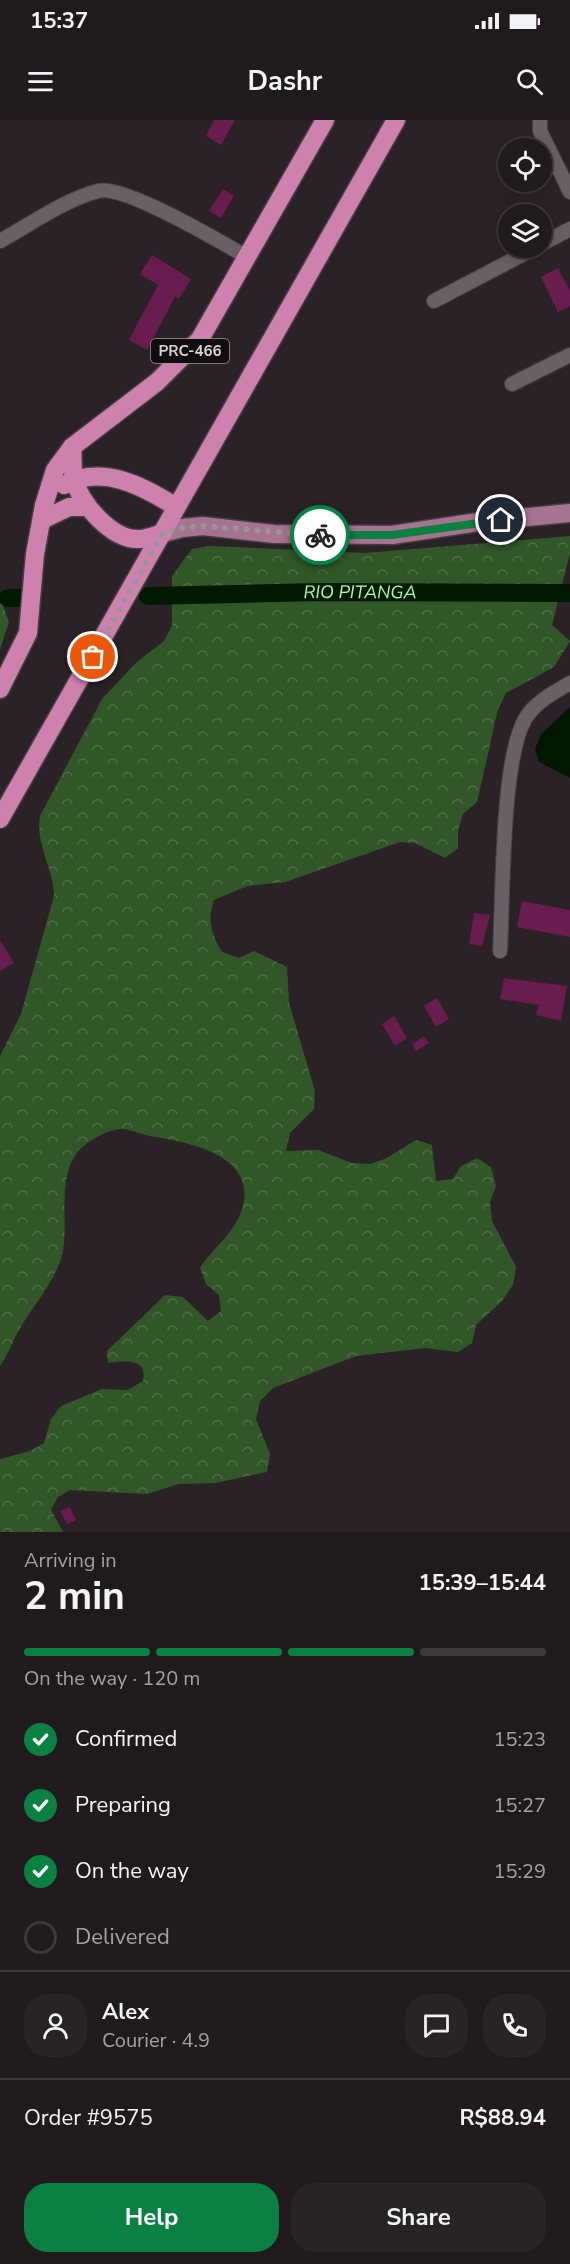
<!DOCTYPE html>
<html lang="en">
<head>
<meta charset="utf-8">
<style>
  :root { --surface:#201a1d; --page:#282326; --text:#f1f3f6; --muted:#a2a1a4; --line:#3d383b; --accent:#0b8043 }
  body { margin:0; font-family:"Nunito Sans",sans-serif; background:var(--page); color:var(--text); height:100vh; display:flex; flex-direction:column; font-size:22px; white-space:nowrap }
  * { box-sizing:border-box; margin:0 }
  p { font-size:20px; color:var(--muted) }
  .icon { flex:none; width:33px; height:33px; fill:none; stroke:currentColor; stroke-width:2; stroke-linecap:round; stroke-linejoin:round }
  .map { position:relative; height:1412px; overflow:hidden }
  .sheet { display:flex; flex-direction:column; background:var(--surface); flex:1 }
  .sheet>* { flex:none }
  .controls { position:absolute; left:498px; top:18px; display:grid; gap:12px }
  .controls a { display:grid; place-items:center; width:54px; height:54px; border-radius:50%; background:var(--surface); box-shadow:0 3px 15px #0003,0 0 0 2px var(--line); font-size:30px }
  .pin { position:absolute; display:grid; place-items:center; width:51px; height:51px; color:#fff; margin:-26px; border:3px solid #fff; border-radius:50%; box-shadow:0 2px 6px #0007 }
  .courier { position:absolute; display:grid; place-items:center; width:60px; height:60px; margin:-30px; border:4px solid #0b8043; border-radius:50%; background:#fff; color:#222; box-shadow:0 2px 8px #0007 }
  .head em { font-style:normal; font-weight:700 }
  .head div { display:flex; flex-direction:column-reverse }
  .head { display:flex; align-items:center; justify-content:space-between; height:102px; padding:0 24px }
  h1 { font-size:39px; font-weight:700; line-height:45px }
  .bar { display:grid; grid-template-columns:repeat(4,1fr); gap:9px 6px; align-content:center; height:72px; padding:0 24px }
  .bar i { height:8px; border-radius:4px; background:var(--line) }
  .bar .selected { background:var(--accent) }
  .bar p { grid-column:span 4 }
  .line { display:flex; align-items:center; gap:15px; padding:0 24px; border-top:2px solid var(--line) }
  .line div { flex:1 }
  .round { display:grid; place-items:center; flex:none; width:63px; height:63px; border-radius:24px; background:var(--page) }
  ol { padding:0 24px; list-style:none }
  li { display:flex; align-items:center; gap:18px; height:66px }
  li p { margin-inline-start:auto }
  li .icon { padding:6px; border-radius:50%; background:var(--accent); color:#fff; stroke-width:4 }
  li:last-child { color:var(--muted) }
  li i { width:33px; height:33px; border:3px solid var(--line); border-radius:50% }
  .button { display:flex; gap:12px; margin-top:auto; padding:12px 24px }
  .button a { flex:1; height:69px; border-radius:24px; background:var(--accent); color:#fff; font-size:24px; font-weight:700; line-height:69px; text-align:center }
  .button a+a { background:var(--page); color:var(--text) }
  .status { display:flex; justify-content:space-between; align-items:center; height:42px; padding:0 30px; background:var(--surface); direction:ltr }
  .status svg { height:16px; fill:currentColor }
  header { display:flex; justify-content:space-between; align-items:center; height:78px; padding:0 24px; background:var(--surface); font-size:27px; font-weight:700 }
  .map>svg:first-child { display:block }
  .forest { fill:url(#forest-crowns) }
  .water { fill:#001800 }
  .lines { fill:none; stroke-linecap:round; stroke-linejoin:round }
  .river { stroke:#001800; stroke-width:18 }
  .building { fill:#681d4e }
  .minor-casing { stroke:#463f43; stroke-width:16 }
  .major-casing { stroke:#463f43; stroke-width:21 }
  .highway-casing { stroke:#463f43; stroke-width:21 }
  .minor { stroke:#695f64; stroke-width:14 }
  .major { stroke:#a67390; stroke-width:18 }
  .highway { stroke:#cf81ae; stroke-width:18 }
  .done { stroke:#9b9498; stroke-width:6; stroke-dasharray:0 10.8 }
  .route { stroke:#0b8043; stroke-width:8 }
  .labels { text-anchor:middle; stroke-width:4.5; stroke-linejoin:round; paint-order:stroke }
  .shield { fill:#110d0f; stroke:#9c979a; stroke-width:1.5 }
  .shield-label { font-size:15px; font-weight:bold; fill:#d8d2d5 }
  .water-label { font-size:18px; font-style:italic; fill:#adfc9b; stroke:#110d0f }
</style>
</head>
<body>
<div class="status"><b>15:37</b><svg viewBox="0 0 49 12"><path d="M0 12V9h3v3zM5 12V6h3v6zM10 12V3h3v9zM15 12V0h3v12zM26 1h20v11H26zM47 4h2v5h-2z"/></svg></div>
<header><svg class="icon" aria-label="menu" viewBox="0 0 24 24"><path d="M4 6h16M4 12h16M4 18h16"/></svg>Dashr<svg class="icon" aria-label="search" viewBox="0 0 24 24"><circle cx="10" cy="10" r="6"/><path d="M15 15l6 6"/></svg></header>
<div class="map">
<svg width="570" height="1412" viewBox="0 0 570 1412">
  <defs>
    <pattern id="forest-crowns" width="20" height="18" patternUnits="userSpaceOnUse" patternTransform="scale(1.5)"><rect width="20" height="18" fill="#315728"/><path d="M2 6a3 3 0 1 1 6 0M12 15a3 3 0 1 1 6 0" fill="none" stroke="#4e6e46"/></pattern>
  </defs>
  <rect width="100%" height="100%" fill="#2b2227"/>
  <g class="forest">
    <path d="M570,416V433L552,505L570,521L554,547L506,573L498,589L477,682L463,694L458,711V728L445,738L415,723L400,722L285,762L247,766L214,780C207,801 211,813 222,832L239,838L254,831L287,847L289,883L315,971L314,989L290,1013L286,1031L318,1030L352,1043L371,1044L387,1038L416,1020L432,1025L436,1061L453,1059L461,1046L477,1038L491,1047L496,1066L490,1082L492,1101L516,1147L513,1165L502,1181L476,1205L472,1223L458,1232L425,1228L356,1236L273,1268L260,1281L256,1299L270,1334L267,1352L215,1363L179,1364L147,1374L70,1370L58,1377L51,1390L63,1412H0V1339L30,1331L44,1323L51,1299L61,1286L102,1269L128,1270L143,1261C148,1238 125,1240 108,1243L107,1231L165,1175L183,1177L208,1201L221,1191L219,1175L206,1164L200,1148C215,1125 240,1109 244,1081C251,1032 184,1022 150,1016C140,1014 128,1008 119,1009C109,1010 93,1018 86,1024C54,1049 69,1097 63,1131C57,1160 33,1185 19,1210C12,1222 8,1235 0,1246V936L21,894L54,776C54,748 35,725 40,696L102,579L137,542L164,521L172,506V456L192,429L209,426L365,433Z"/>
    <polygon points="0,478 9,502 0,529"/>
  </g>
  <polygon class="water" points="570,587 570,658 539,642 535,629 541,614"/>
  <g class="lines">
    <g class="river">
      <path id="s1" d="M148,476L318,472L570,473"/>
      <polyline points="8,478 24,478"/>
    </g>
  </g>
  <g class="building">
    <polygon points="214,0 235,0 221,25 206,16"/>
    <polygon points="223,69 234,76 221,98 209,91"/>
    <polygon points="152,135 191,159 179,179 175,177 147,230 129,220 158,165 140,154"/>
    <polygon points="558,148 570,171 570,186 558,192 541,157"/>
    <polygon points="522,781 570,790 570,817 517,807"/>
    <polygon points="474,793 490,795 482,826 469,824"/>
    <polygon points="0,820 14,843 0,851"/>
    <polygon points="504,858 567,866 561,901 536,895 539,885 500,879"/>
    <polygon points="437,878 449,899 436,907 424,886"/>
    <polygon points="394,896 407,918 395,926 382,904"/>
    <polygon points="424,916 429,923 416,931 412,924"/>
    <polygon points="70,1387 76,1400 67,1404 60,1391"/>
  </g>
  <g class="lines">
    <g class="minor-casing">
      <g id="minor">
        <polyline points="540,0 540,11 570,72"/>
        <path d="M0,121C31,104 64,80 98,71C123,64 221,122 247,137"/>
        <polyline points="542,124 570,109"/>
        <polyline points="434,181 535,128"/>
        <polyline points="512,264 570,235"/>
        <path d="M500,831C503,780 501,633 527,596C537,581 555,572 570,563"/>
      </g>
    </g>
    <g class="major-casing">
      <polyline id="major" points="163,413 182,408 203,406 274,414 392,415 478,402 570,393"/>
    </g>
    <g class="highway-casing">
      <g id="highway">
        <path d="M72,327C73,337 72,349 74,359C80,384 113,421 140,419C147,419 156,415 163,413"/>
        <path d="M64,365C102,344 143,366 176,387"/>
        <polyline points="42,400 69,387 88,387"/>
        <polyline points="0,569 28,513 35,434 44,385 55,350 72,327 157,262 200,219 325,0"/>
        <polyline points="0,699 396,0"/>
      </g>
    </g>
    <use href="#minor" class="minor"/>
    <use href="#major" class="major"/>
    <use href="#highway" class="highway"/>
  </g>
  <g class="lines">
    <polyline class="done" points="93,537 163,413 182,408 203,406 320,415"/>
    <polyline class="route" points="320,415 392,415 501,400"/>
  </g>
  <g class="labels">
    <rect class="shield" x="151" y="219" width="78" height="24" rx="4.5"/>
    <g class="shield-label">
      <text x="190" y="236">PRC-466</text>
    </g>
    <g class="water-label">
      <text dy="6" stroke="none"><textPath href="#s1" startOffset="212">RIO PITANGA</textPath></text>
    </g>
  </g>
</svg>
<div class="controls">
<a><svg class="icon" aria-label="locate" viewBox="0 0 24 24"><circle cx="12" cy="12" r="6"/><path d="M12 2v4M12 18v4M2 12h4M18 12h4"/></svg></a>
<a><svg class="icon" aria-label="layers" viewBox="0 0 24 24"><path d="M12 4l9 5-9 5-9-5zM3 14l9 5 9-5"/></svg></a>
</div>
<div class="pin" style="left:93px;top:537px;background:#ea580c"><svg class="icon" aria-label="bag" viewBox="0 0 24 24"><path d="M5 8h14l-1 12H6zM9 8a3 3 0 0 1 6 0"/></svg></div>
<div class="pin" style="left:501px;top:400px;background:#1f2937"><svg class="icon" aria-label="home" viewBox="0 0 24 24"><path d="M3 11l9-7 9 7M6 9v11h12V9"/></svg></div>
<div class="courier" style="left:320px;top:415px"><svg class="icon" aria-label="bike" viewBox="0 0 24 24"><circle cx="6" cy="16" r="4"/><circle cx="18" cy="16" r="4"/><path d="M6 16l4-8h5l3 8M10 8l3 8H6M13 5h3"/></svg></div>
</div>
<section class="sheet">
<div class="head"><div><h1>2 min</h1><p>Arriving in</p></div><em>15:39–15:44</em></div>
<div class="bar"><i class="selected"></i><i class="selected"></i><i class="selected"></i><i></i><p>On the way · 120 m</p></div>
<ol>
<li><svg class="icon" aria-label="check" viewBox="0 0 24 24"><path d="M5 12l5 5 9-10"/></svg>Confirmed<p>15:23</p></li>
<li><svg class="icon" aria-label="check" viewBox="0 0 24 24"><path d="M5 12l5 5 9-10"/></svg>Preparing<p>15:27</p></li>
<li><svg class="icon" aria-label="check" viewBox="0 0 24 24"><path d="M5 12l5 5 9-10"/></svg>On the way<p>15:29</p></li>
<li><i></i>Delivered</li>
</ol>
<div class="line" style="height:108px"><a class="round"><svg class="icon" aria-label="person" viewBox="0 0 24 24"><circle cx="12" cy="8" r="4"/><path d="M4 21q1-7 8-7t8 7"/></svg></a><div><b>Alex</b><p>Courier · 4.9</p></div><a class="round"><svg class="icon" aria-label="chat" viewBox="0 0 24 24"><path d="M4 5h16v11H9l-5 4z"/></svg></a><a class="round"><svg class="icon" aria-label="phone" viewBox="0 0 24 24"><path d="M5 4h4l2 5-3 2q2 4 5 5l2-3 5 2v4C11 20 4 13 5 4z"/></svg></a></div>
<div class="line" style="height:78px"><div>Order #9575</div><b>R$88.94</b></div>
<div class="button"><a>Help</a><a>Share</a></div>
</section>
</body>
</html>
